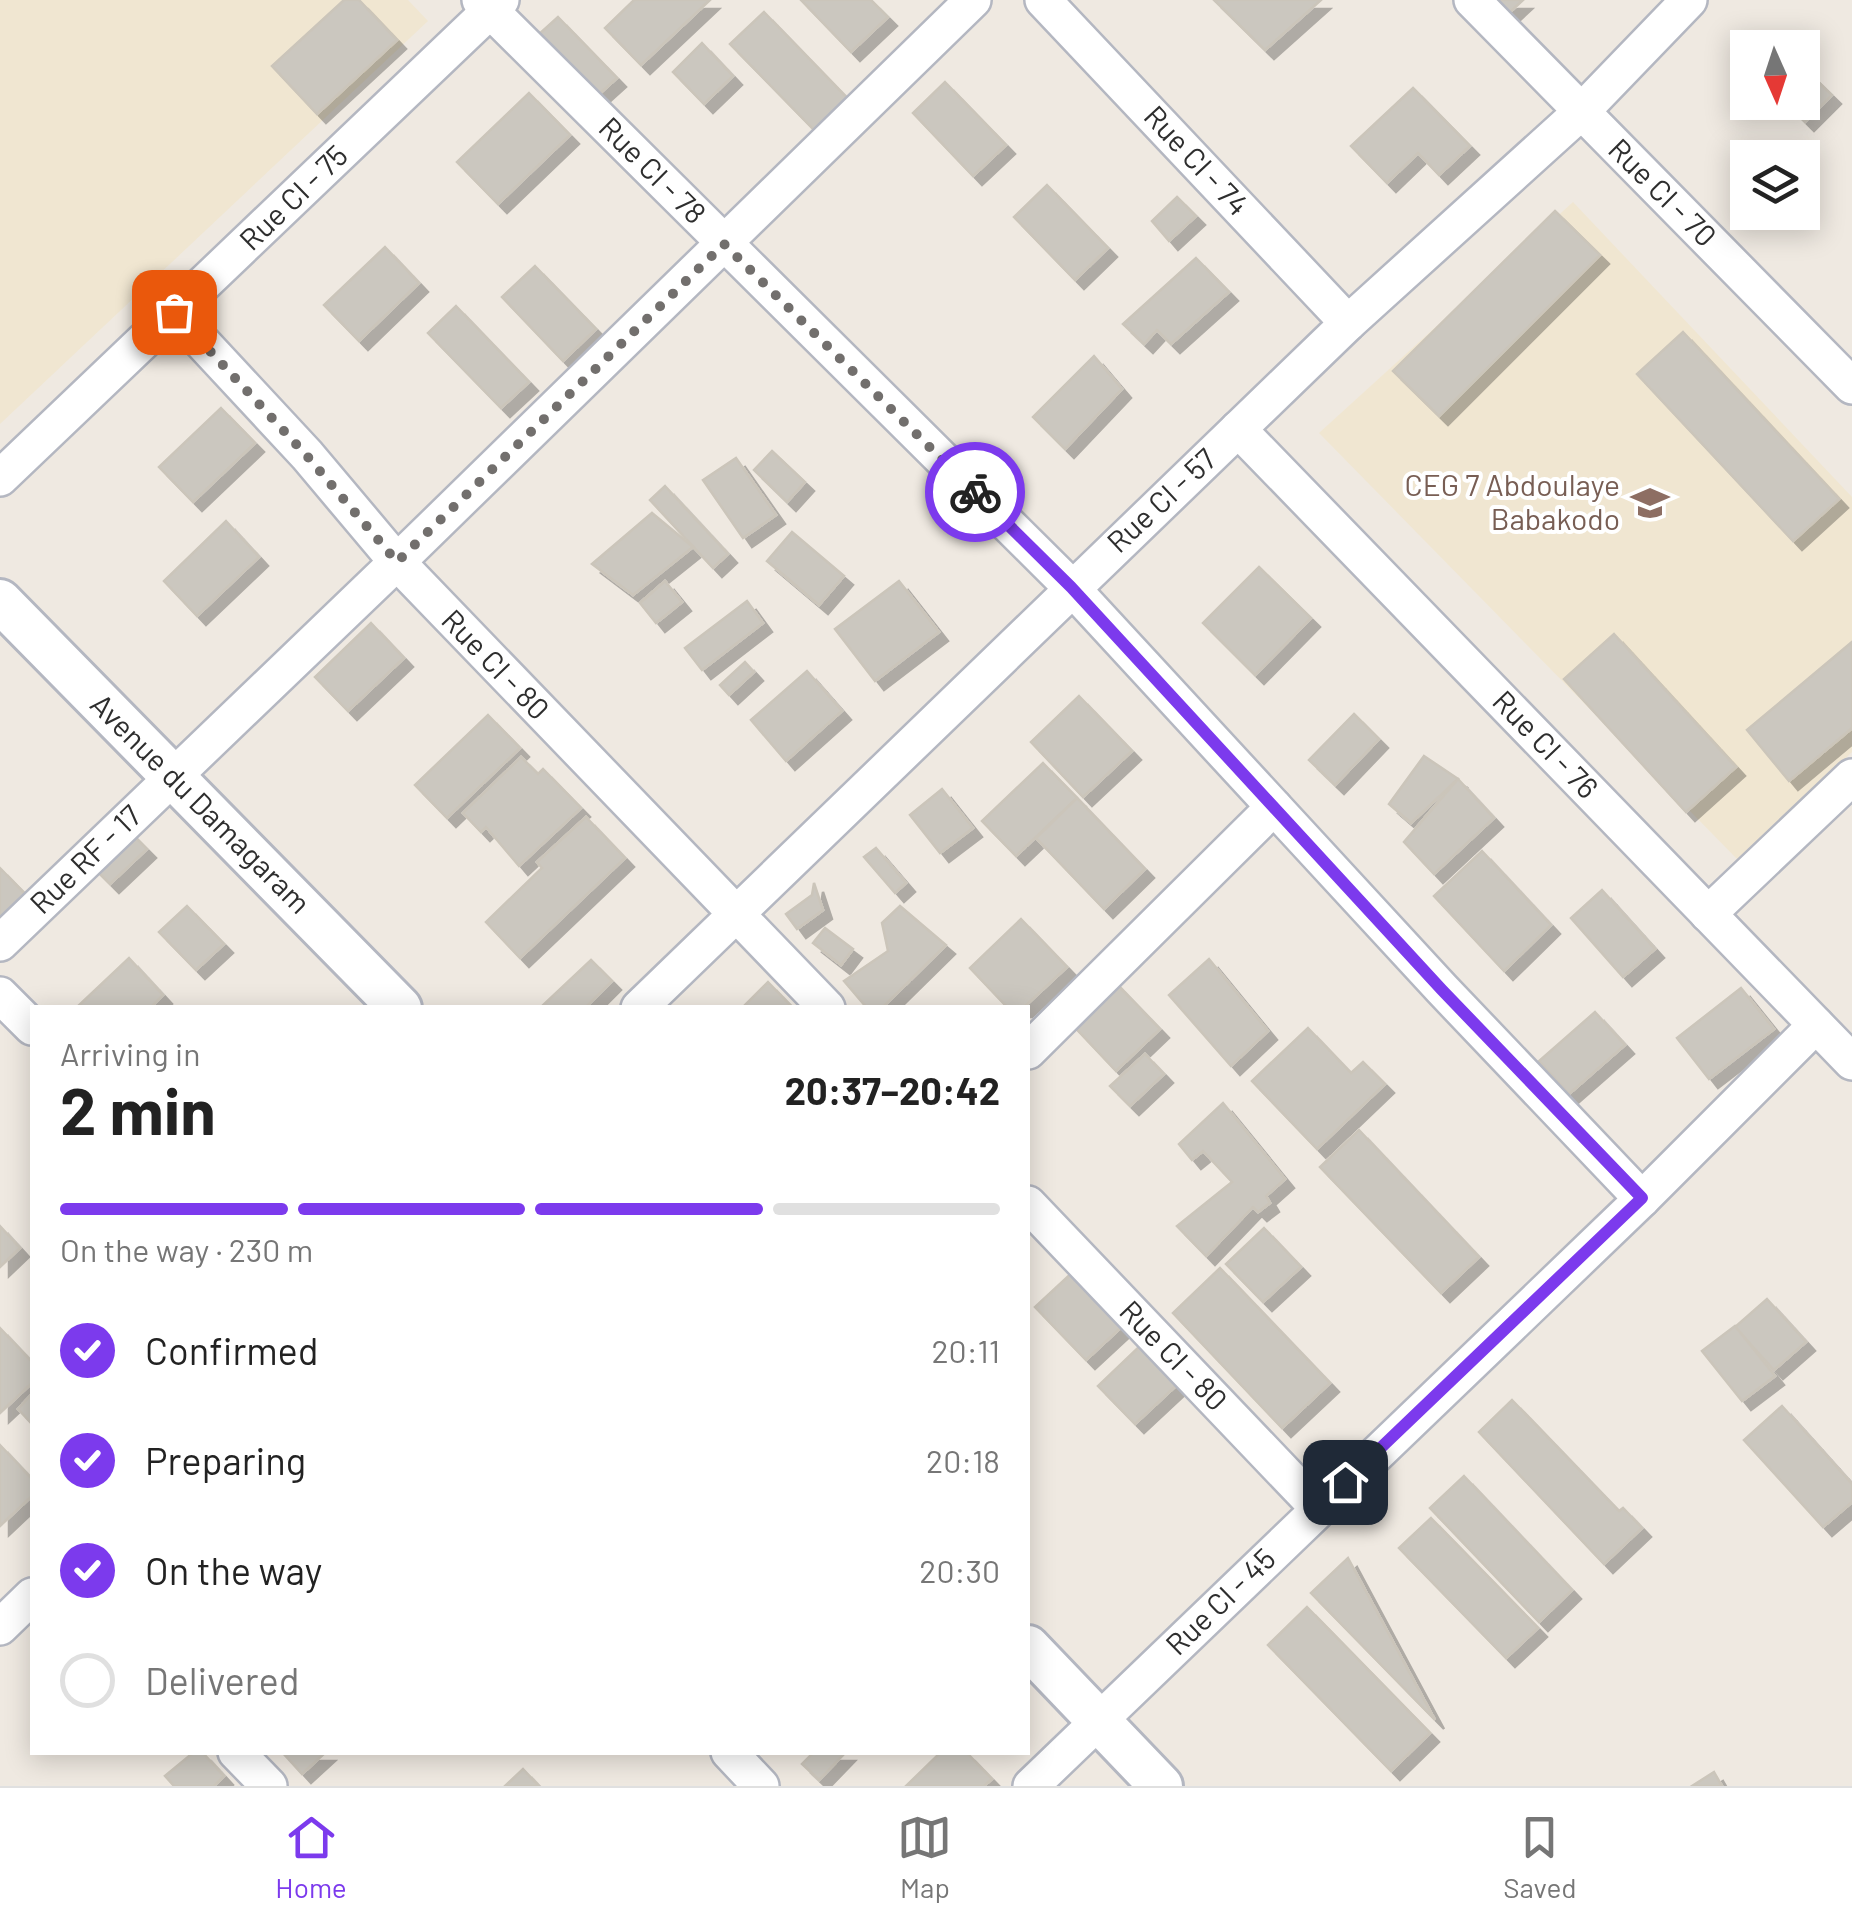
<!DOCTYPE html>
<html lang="en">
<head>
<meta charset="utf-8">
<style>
  :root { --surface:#fff; --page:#f6f6f6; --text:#222; --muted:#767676; --line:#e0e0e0; --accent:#7c3aed }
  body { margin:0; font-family:Barlow,sans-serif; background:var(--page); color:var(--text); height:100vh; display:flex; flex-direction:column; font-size:38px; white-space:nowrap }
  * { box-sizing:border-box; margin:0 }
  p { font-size:32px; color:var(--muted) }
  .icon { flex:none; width:55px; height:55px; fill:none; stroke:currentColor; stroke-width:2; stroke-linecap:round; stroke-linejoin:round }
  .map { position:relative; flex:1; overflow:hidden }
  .details { position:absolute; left:30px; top:1005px; width:1000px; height:750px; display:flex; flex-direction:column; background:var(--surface); border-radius:0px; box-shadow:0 5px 25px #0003 }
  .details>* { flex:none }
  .needle { width:65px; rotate:177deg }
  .tools { position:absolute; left:1730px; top:30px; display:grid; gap:20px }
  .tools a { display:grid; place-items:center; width:90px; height:90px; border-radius:0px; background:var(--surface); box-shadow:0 5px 25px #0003; font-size:50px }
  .pin { position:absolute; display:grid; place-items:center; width:85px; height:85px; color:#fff; margin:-42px; border-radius:20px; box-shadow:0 5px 15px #0006 }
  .courier { position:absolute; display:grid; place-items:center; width:100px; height:100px; margin:-50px; border:8px solid #7c3aed; border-radius:50%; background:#fff; color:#222; box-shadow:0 2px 12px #0007 }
  .overview em { font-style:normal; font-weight:700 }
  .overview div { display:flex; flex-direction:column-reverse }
  .overview { display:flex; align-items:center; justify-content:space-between; height:170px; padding:0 30px }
  h1 { font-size:65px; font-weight:700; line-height:75px }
  .bar { display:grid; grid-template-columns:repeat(4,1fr); gap:15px 10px; align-content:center; height:120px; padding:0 30px }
  .bar i { height:12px; border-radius:8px; background:var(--line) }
  .bar .on { background:var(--accent) }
  .bar p { grid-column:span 4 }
  ol { padding:0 30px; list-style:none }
  li { display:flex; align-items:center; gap:30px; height:110px }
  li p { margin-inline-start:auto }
  li .icon { padding:10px; border-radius:50%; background:var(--accent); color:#fff; stroke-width:4 }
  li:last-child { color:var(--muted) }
  li i { width:55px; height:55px; border:5px solid var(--line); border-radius:50% }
  .dock { display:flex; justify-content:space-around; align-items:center; height:140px; border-top:2px solid var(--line); background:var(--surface); font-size:28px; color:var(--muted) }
  .dock a { display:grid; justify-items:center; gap:5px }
  .dock .on { color:var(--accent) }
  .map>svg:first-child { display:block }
  .education { fill:#f0e6d1 }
  .building { fill:#cbc7bf; stroke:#cbc5ba; stroke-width:2.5; filter:url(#shadow) }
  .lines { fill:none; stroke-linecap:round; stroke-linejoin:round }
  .minor-casing { stroke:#b4b7c1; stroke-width:40 }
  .tertiary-casing { stroke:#b4b7c1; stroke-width:48 }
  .minor { stroke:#fff; stroke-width:35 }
  .tertiary { stroke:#fff; stroke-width:42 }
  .done { stroke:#726f6d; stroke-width:10; stroke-dasharray:0 18 }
  .route { stroke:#7c3aed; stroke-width:12 }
  .labels { text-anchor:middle; stroke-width:8; stroke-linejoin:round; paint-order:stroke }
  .street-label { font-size:30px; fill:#2e2e2e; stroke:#fff }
  .education-label { font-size:30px; fill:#785e54; stroke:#fff; text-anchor:end }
</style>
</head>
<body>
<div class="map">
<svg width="1852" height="1786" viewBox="0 0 1852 1786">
  <defs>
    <filter id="shadow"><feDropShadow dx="9" dy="9" stdDeviation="0" flood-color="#0004"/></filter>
  </defs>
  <rect width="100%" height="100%" fill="#efe9e1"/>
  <g class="education">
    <polygon points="0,0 408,0 428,21 0,424"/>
    <polygon points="1573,202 1852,497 1852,752 1740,862 1319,433"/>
  </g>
  <g class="building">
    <polygon points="344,0 359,0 397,40 317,114 272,66"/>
    <polygon points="634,0 710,0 641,65 605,28"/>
    <polygon points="801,0 871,0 888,17 851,52"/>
    <polygon points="1214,0 1321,0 1265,50"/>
    <polygon points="1495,0 1523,0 1508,14"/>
    <polygon points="764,12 850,101 817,133 730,44"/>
    <polygon points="558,17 617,78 597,96 538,35"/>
    <polygon points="1771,34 1784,48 1757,48"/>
    <polygon points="702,43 733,76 704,104 673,72"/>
    <polygon points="1802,66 1832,95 1805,122 1785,102 1802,102"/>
    <polygon points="945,82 1006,145 973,176 913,113"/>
    <polygon points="1413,88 1470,146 1439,175 1418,153 1387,183 1351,146"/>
    <polygon points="529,93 570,135 498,204 457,162"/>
    <polygon points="1047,185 1108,248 1075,280 1014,217"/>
    <polygon points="1177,197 1196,216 1169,241 1152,221"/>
    <polygon points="1555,211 1600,255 1439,416 1393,371"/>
    <polygon points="385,247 419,283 359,341 324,305"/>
    <polygon points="1196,258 1229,292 1171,344 1157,330 1144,344 1123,324"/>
    <polygon points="535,266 596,329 563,361 502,297"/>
    <polygon points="456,306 529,382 501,408 428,333"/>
    <polygon points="1683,332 1839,499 1793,541 1637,374"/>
    <polygon points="1094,356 1122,389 1065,449 1033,417"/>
    <polygon points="221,408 255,443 193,502 159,467"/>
    <polygon points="772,451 805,482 787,502 754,470"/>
    <polygon points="736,458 776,515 743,538 703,480"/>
    <polygon points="665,486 728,554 713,568 650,500"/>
    <polygon points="652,513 693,547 633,595 592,564"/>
    <polygon points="226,521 259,557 197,616 164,581"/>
    <polygon points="792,532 844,576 819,605 767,561"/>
    <polygon points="1259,567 1311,618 1255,675 1203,623"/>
    <polygon points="665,581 682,602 656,623 640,603"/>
    <polygon points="899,581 939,632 875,681 835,629"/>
    <polygon points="747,601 763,623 702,670 685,648"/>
    <polygon points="371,623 404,658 348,711 315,677"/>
    <polygon points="1614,634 1736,767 1686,812 1564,679"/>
    <polygon points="1852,642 1852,728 1789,781 1747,730"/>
    <polygon points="745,662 754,672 729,695 720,685"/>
    <polygon points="807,671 842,711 786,761 751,720"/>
    <polygon points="1079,696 1132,751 1083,797 1031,742"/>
    <polygon points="1354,714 1379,739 1335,785 1309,760"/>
    <polygon points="488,715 520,748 447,818 415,785"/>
    <polygon points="1424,756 1458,779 1411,823 1389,804"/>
    <polygon points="521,757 538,774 543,769 581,808 519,866 486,827 481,832 463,813"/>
    <polygon points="1043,763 1077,798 1016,856 982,821"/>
    <polygon points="1458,779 1494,818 1434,874 1404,842"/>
    <polygon points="942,789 973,828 940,853 910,815"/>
    <polygon points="1077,798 1145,869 1104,909 1036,838"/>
    <polygon points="586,817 625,858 520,958 486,922 542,868 537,862"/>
    <polygon points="125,827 147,849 110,884 89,863"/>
    <polygon points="876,848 906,883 895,893 864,857"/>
    <polygon points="1482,851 1551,925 1504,971 1434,896"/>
    <polygon points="0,868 32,901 0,931"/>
    <polygon points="814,883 823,910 797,929 786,914 812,895"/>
    <polygon points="1602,890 1655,949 1623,977 1571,918"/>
    <polygon points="187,906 224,944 196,970 159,932"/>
    <polygon points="900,906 946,945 882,1008 867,1008 844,981 888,951 882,923"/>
    <polygon points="1021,919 1067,967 1023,1008 1008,1008 970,968"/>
    <polygon points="825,928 853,949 841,965 813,943"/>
    <polygon points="129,958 163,995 150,1008 76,1008"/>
    <polygon points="1209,959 1268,1031 1231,1066 1169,995"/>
    <polygon points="591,960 612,981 585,1008 541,1007"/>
    <polygon points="1111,978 1160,1029 1116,1071 1067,1019"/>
    <polygon points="768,982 793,1008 742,1008"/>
    <polygon points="1741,988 1774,1029 1709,1079 1677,1038"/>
    <polygon points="1595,1012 1625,1045 1569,1094 1539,1061"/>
    <polygon points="1308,1028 1351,1073 1363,1062 1385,1084 1317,1149 1252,1081"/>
    <polygon points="1145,1054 1164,1074 1130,1106 1110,1086"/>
    <polygon points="1223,1103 1285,1179 1266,1196 1270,1203 1258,1212 1253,1207 1206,1256 1177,1226 1232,1182 1203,1151 1192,1160 1179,1144"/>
    <polygon points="1359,1130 1479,1257 1441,1293 1320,1167"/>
    <polygon points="0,1226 20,1248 0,1267"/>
    <polygon points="1264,1228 1301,1267 1263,1302 1226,1264"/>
    <polygon points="1220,1268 1330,1383 1282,1428 1173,1313"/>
    <polygon points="1076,1269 1127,1322 1086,1360 1035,1307"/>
    <polygon points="1767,1299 1806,1342 1774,1370 1735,1327"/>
    <polygon points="1735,1326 1775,1376 1742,1401 1702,1351"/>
    <polygon points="0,1328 32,1362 32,1383 0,1413"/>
    <polygon points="1142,1344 1179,1383 1135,1424 1098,1386"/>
    <polygon points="32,1394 32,1424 18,1409"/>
    <polygon points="1512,1400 1619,1511 1623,1508 1642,1528 1604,1564 1479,1432"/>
    <polygon points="1782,1406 1852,1484 1852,1502 1823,1527 1744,1440"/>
    <polygon points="0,1445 32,1479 32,1496 0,1526"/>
    <polygon points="1464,1476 1572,1590 1539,1622 1430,1508"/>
    <polygon points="1431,1518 1538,1628 1506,1658 1399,1548"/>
    <polygon points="1348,1558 1435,1720 1311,1593"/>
    <polygon points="1307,1607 1430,1733 1391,1771 1268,1645"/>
    <polygon points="194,1752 202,1752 224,1776 214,1786 174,1786 165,1776"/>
    <polygon points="282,1752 326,1752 302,1774"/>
    <polygon points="814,1752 846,1752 819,1780 802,1764"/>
    <polygon points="941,1752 966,1752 992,1779 984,1786 906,1786"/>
    <polygon points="523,1769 539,1786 505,1786"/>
    <polygon points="1714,1772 1722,1786 1692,1786"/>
  </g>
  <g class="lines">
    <g class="minor-casing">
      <g id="minor">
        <polyline points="480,0 1071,587 1442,989 1642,1199"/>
        <polyline points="1043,0 1348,323"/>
        <polyline points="1472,0 1852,386"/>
        <polyline points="174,312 307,455 397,562 827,1008"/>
        <polyline points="1238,429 1852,1062"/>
        <polyline points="0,478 501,0"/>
        <polyline points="1708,914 1852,777"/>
        <polyline points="0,943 397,562 973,0"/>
        <polyline points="0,995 32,1027"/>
        <polyline points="639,1008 1348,323 1581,112 1689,0"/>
        <polyline points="1028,1051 1274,807"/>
        <polyline points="1028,1204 1318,1508"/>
        <polyline points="0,1627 32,1596"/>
        <polyline points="236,1752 269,1786"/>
        <polyline points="729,1752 761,1786"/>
        <polyline points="1031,1786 1642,1199 1816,1025"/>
      </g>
    </g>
    <g class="tertiary-casing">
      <g id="tertiary">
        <polyline points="0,601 400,1008"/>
        <polyline points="1028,1647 1161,1786"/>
      </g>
    </g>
    <use href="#minor" class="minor"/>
    <use href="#tertiary" class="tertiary"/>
  </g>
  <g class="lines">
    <polyline class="done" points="174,312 307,456 397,562 724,244 975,492"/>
    <polyline class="route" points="975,492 1071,587 1442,990 1642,1198 1345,1482"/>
  </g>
  <defs>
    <g id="school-bare" transform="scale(3)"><path d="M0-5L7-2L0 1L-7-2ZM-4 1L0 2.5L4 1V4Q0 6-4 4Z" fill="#8d6e63" stroke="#fff" stroke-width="2.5" paint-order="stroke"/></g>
  </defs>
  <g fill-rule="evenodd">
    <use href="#school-bare" x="1650" y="503"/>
  </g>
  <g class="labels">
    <g class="street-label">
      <text transform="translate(1196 161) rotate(47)" y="10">Rue CI - 74</text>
      <text transform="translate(652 171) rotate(45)" y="10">Rue CI - 78</text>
      <text transform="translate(1662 193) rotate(45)" y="10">Rue CI - 70</text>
      <text transform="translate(294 198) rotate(-44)" y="10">Rue CI - 75</text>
      <text transform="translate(1162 501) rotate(-43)" y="10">Rue CI - 57</text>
      <text transform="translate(495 665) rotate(46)" y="10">Rue CI - 80</text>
      <text transform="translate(1545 745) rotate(46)" y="10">Rue CI - 76</text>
      <text transform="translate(200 804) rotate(45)" y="10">Avenue du Damagaram</text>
      <text transform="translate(86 860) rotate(-44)" y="10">Rue RF - 17</text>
      <text transform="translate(1173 1356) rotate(46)" y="10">Rue CI - 80</text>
      <text transform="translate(1221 1602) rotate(-44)" y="10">Rue CI - 45</text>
    </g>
    <g class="education-label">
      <text x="1620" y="496">CEG 7 Abdoulaye<tspan x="1620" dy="34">Babakodo</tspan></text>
    </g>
  </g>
</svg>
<div class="tools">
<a><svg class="needle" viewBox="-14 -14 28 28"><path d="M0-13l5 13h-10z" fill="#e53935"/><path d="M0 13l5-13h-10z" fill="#767676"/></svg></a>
<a><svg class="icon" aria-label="layers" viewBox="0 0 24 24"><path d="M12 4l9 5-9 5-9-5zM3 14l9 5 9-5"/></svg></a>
</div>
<div class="pin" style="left:174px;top:312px;background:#ea580c"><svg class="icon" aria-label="bag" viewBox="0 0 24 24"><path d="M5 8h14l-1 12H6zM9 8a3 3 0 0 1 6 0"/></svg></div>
<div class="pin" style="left:1345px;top:1482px;background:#1f2937"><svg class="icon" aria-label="home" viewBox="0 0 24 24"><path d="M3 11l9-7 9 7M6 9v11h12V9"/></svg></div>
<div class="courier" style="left:975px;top:492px"><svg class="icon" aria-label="bike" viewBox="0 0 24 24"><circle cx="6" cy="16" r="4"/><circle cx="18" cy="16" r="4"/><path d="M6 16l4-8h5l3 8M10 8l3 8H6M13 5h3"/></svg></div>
<section class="details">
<div class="overview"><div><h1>2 min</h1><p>Arriving in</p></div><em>20:37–20:42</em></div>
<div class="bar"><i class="on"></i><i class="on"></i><i class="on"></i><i></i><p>On the way · 230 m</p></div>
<ol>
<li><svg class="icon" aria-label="check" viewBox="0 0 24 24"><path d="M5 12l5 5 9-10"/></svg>Confirmed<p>20:11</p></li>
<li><svg class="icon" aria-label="check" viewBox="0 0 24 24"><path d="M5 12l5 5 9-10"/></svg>Preparing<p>20:18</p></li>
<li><svg class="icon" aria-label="check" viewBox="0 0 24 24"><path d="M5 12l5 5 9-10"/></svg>On the way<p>20:30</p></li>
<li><i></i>Delivered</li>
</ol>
</section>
</div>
<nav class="dock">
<a class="on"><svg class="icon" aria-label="home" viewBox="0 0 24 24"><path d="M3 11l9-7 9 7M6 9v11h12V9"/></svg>Home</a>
<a><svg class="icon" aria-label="map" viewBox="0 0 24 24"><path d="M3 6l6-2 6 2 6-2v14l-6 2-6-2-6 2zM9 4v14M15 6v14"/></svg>Map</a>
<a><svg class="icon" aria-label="saved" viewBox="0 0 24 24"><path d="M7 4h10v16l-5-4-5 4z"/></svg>Saved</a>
</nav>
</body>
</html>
